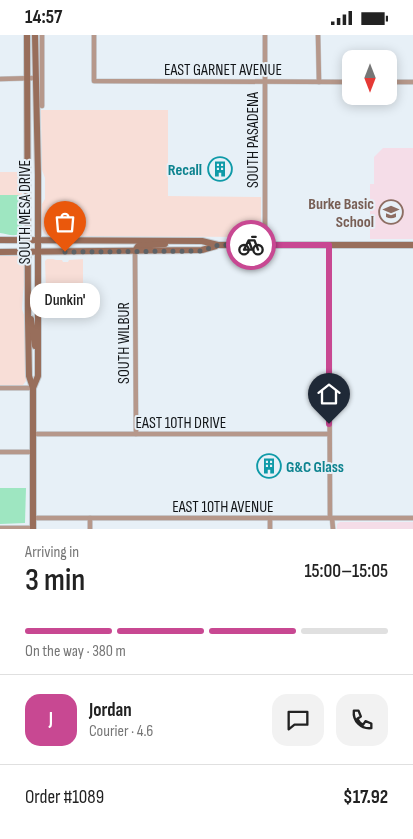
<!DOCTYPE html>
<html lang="en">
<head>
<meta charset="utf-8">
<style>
  :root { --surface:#fff; --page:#f2f2f2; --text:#222; --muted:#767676; --line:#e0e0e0; --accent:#c84892 }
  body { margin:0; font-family:"Sofia Sans Condensed",sans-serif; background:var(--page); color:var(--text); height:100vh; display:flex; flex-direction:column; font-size:19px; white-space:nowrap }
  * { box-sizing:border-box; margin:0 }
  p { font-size:16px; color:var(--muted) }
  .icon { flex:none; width:28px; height:28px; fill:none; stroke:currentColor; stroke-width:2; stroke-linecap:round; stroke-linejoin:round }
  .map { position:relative; height:494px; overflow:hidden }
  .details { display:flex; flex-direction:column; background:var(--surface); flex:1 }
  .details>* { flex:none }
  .needle { width:32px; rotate:180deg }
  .fabs { position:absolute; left:342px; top:15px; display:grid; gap:10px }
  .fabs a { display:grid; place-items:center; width:55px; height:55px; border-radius:10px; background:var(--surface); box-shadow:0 2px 12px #0003; font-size:25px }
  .pin { position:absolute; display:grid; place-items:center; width:42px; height:42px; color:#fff; margin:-51px -21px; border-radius:50% 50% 50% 0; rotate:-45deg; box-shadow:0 0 5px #0007 }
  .pin .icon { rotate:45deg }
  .courier { position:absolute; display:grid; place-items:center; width:50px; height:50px; margin:-25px; border:4px solid #c84892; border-radius:50%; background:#fff; color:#222; box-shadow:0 1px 6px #0007 }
  .bubble { position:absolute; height:35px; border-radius:15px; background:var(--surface); box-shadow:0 2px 12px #0003; font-size:16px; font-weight:600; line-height:35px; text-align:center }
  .headline em { font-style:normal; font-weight:600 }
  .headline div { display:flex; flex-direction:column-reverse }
  .headline { display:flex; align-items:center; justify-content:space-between; height:85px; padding:0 25px }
  h1 { font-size:32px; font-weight:600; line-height:38px }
  .bar { display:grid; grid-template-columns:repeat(4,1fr); gap:8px 5px; align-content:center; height:60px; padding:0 25px }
  .bar i { height:6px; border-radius:4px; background:var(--line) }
  .bar .on { background:var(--accent) }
  .bar p { grid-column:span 4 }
  .line { display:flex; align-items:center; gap:12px; padding:0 25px; border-top:1px solid var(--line) }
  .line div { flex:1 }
  .round { display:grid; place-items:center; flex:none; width:52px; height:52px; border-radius:15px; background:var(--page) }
  .status { display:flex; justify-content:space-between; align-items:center; height:35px; padding:0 25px; background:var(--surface); direction:ltr }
  .status svg { height:14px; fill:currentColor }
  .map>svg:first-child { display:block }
  .commercial { fill:#f8ded7 }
  .education { fill:#f5dde8 }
  .green { fill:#9ee6c1 }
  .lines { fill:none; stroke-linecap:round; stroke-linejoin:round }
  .minor-casing { stroke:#c5cdd3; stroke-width:5.5 }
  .secondary-casing { stroke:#c5cdd3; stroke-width:8 }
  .minor { stroke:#b6988b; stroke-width:4.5 }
  .secondary { stroke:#986e5b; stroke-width:6 }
  .done { stroke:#5d6266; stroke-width:5; stroke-dasharray:0 9 }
  .route { stroke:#c84892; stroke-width:6 }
  .labels { text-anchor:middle; stroke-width:4; stroke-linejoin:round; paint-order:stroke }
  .street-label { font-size:16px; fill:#121518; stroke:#e7f0f7 }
  .culture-label { font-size:16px; font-weight:bold; fill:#0d838f; stroke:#e7f0f7; text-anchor:end }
  .education-label { font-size:16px; font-weight:bold; fill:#785e54; stroke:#e7f0f7; text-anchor:end }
</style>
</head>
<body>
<div class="status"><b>14:57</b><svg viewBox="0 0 49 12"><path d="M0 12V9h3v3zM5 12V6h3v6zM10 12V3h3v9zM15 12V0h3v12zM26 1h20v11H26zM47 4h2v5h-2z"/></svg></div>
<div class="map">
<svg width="413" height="494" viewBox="0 0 413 494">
  <rect width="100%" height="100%" fill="#e7f0f7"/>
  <g class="commercial">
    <polygon points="41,75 168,75 168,161 261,162 261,198 260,200 255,202 48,201 45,199 42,194 42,169 45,164 45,143 42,135"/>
    <polygon points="0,137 23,137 22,160 0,160"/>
    <polygon points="0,221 18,221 21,222 25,226 25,242 23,258 22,274 26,286 27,329 26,346 23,350 0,350"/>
    <polygon points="47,224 53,224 56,225 62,225 63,227 68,227 69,225 83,224 83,262 45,263 46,256 45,226"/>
  </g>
  <g class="education">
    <polygon points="383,113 413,113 413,204 370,204 370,149 374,149 374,122"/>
    <polygon points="340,487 413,487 413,494 337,494 337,489"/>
  </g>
  <g class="green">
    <path d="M0,160H22V197C16,203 7,199 0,198Z"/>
    <polygon points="0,453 26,453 25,488 0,489"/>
  </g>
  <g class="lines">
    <g class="minor-casing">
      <g id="minor">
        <polyline points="42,0 42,71"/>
        <polyline points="94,0 94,46 351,47"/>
        <polyline points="318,0 319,47"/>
        <polyline points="0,44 35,43"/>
        <polyline points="389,47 413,47"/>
        <polyline points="265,210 265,0"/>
        <polyline points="329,210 330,483"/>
        <polyline points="135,216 136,399"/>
        <polyline points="0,353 33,353"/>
        <polyline points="33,399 329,399"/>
        <polyline points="0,417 33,417"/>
        <polyline points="33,483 413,483"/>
        <polyline points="270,483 270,494"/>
        <polyline points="332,483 333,494"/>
        <polyline points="0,493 33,493"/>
        <polyline points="90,494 90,483"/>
      </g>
    </g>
    <g class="secondary-casing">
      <g id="secondary">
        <polyline points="27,0 28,285 29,341 33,353 33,494"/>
        <polyline points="0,205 202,206 218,210 413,210"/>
        <polyline points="135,216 138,211 165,209"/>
        <polyline points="0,217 202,215 216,211"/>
        <polyline points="31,284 35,311"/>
        <polyline points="33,353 38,341 38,140 35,0"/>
      </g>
    </g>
    <use href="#minor" class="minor"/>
    <use href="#secondary" class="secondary"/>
  </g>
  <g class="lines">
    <polyline class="done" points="65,217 202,216 218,210 251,210"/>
    <polyline class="route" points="251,210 329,210 329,389"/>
  </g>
  <defs>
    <g id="building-ring" transform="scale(1.25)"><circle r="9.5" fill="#e7f0f7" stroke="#0f9aa8" stroke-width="1.5"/><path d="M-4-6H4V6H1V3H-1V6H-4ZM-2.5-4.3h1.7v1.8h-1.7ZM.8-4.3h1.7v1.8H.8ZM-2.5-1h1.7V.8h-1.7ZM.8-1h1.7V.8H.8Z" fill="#0f9aa8"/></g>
    <g id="school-ring" transform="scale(1.25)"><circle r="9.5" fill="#e7f0f7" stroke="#8d6e63" stroke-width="1.5"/><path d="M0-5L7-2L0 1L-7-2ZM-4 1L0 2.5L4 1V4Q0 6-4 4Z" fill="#8d6e63"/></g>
  </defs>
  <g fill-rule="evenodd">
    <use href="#building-ring" x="220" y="134"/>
    <use href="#school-ring" x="391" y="177"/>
    <use href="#building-ring" x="269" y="431"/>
  </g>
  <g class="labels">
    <g class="street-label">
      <text x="223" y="40">EAST GARNET AVENUE</text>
      <text transform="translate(252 105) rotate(-90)" y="6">SOUTH PASADENA</text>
      <text transform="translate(24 177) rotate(-90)" y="6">SOUTH MESA DRIVE</text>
      <text transform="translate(123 308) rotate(-90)" y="6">SOUTH WILBUR</text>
      <text x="181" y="393">EAST 10TH DRIVE</text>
      <text x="223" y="477">EAST 10TH AVENUE</text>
    </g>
    <g class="culture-label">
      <text x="202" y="140">Recall</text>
      <text x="286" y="437" text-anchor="start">G&amp;C Glass</text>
    </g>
    <g class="education-label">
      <text x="374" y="174">Burke Basic<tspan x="374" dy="18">School</tspan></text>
    </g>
  </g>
</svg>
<div class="fabs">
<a><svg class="needle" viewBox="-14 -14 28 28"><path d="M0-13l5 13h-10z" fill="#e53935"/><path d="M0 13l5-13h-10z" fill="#767676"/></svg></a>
</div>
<div class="pin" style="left:65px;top:217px;background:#ea580c"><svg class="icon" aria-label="bag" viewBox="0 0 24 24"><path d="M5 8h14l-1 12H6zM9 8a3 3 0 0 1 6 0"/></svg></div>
<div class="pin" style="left:329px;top:389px;background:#1f2937"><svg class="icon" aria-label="home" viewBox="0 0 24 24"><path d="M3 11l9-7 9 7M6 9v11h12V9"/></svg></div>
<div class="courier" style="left:251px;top:210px"><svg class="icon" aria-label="bike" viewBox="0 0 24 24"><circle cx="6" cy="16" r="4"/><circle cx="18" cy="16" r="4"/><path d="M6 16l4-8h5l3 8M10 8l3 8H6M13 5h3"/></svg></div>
<div class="bubble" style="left:30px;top:248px;width:70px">Dunkin'</div>
</div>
<section class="details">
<div class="headline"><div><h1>3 min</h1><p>Arriving in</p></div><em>15:00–15:05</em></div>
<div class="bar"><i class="on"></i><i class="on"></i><i class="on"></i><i></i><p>On the way · 380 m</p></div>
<div class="line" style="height:90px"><b class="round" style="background:var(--accent);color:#fff">J</b><div><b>Jordan</b><p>Courier · 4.6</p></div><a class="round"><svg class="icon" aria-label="chat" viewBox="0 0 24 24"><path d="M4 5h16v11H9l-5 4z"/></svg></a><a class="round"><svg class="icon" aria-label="phone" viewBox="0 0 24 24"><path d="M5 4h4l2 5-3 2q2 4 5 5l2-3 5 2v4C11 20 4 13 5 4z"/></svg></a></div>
<div class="line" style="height:65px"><div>Order #1089</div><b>$17.92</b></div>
</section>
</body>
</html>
